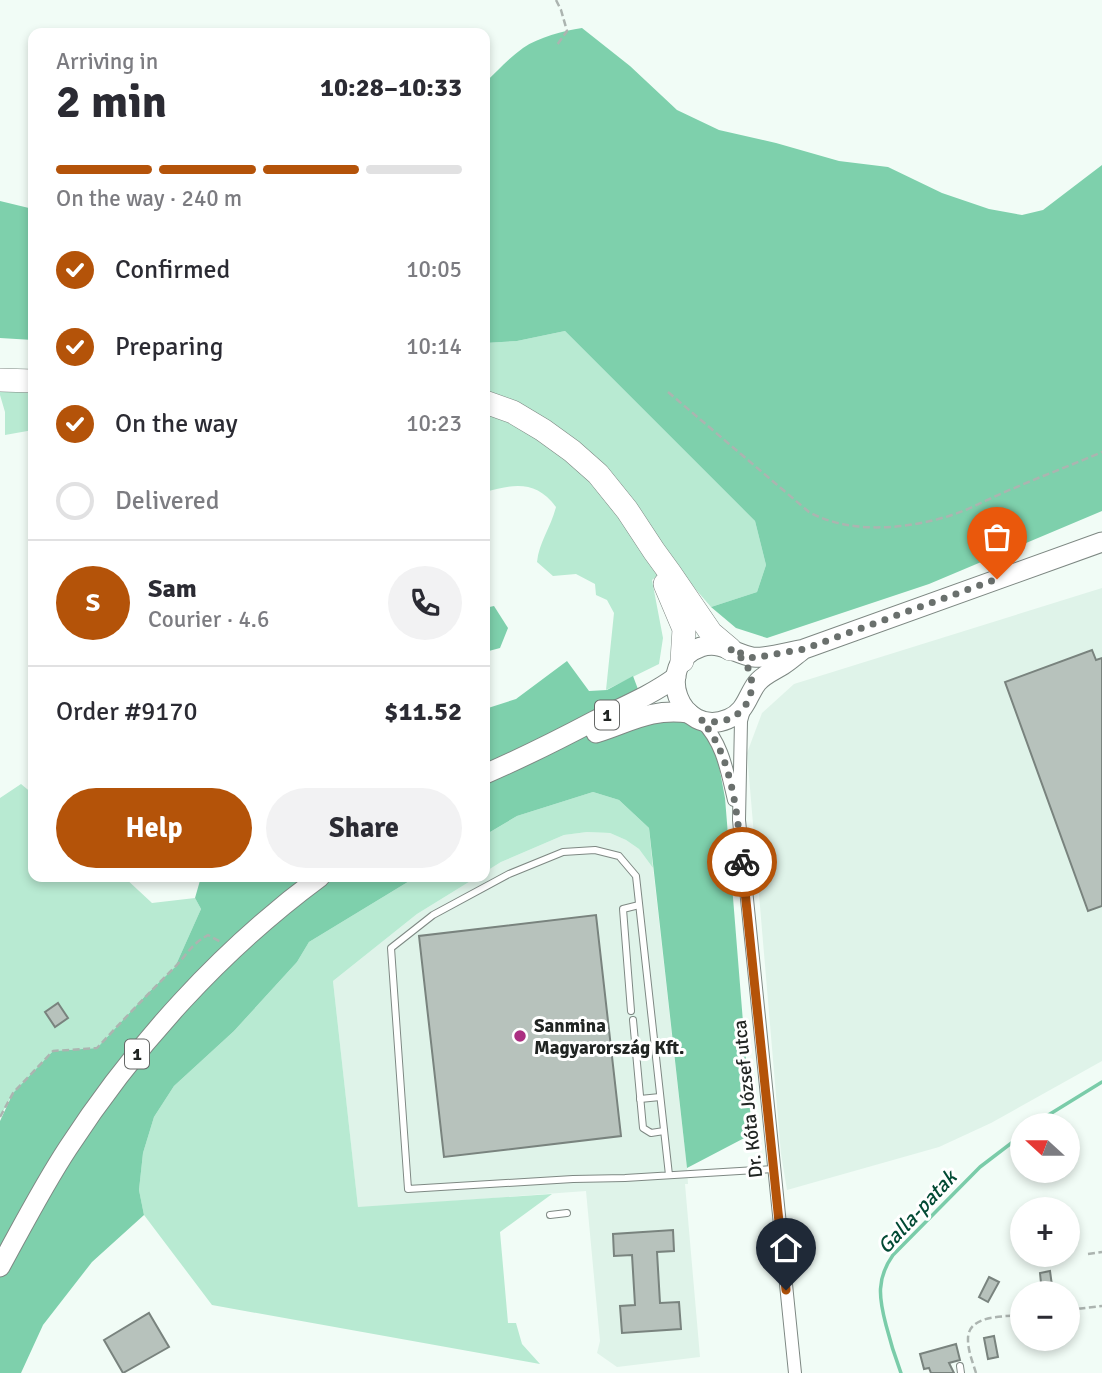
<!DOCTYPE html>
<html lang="en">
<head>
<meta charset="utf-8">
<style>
  :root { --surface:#fff; --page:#f2f2f3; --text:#2b2b33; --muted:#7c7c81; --line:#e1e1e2; --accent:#b45309 }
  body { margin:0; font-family:Signika,sans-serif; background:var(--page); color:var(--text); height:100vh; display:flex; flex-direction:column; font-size:26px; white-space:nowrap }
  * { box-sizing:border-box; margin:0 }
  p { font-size:23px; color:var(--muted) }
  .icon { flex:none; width:38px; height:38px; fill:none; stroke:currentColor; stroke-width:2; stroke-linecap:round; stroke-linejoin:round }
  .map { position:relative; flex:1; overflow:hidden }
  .sheet { position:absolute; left:28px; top:28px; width:462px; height:854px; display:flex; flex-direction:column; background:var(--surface); border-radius:14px; box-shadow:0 4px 10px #0003 }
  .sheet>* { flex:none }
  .needle { width:46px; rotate:291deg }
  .buttons { position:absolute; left:1010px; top:1113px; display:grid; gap:14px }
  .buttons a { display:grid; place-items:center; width:70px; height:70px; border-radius:50%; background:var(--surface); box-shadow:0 4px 10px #0003; font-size:35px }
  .pin { position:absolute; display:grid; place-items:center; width:60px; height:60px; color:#fff; margin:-72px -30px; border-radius:50% 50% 50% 0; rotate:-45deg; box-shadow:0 0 7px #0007 }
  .pin .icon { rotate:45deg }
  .courier { position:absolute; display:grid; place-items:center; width:70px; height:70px; margin:-35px; border:5px solid #b45309; border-radius:50%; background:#fff; color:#222; box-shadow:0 2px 9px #0007 }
  .headline em { font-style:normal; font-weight:700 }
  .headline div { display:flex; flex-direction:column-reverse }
  .headline { display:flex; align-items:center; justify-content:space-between; height:119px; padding:0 28px }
  h1 { font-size:46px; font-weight:700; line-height:52px }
  .bar { display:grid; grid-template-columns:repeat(4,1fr); gap:10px 7px; align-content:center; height:84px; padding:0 28px }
  .bar i { height:9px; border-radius:5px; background:var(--line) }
  .bar .current { background:var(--accent) }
  .bar p { grid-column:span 4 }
  .line { display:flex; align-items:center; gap:18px; padding:0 28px; border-top:2px solid var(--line) }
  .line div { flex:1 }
  .round { display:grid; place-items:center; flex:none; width:74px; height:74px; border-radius:37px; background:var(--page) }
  ol { padding:0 28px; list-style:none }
  li { display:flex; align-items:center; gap:21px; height:77px }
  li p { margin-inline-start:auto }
  li .icon { padding:7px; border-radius:50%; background:var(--accent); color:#fff; stroke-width:4 }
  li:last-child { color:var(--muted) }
  li i { width:38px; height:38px; border:4px solid var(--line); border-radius:50% }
  .primary-button { display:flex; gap:14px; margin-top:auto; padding:14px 28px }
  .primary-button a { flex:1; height:80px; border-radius:42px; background:var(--accent); color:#fff; font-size:28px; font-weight:700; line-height:80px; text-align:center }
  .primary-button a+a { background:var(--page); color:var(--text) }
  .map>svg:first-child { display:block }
  .built { fill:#dff3e9 }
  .green { fill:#b8ead2 }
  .forest { fill:#7ed0ac }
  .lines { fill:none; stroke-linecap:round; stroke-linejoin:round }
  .stream { stroke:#7acca9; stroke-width:3.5 }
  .building { fill:#b7c2bc; stroke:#79837e; stroke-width:2 }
  .lane-casing { stroke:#7e8883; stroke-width:8 }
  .street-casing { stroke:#7e8883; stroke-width:14 }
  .primary-casing { stroke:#7e8883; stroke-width:21 }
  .highway-casing { stroke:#7e8883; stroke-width:24 }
  .path { stroke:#acb4b0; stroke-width:2.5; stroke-dasharray:7 3.5; stroke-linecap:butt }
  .lane { stroke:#fff; stroke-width:6 }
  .street { stroke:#fff; stroke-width:12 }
  .primary { stroke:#fff; stroke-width:19 }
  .highway { stroke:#fff; stroke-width:23 }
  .done { stroke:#6a706d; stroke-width:7; stroke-dasharray:0 12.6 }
  .route { stroke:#b45309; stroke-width:9 }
  .poi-dot { fill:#ab2f81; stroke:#fff; stroke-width:2.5 }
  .labels { text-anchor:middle; stroke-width:6; stroke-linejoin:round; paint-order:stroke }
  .shield { fill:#fff; stroke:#646665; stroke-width:2 }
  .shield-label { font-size:18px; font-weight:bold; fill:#212523 }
  .poi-label { font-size:19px; font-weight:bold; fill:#212523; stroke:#fff; text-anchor:start }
  .street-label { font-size:19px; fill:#212523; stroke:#fff }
  .water-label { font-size:21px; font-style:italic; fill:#024a34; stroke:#fff }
</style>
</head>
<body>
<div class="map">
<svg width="1102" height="1373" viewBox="0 0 1102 1373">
  <rect width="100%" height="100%" fill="#f1fcf6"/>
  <g class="built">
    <polygon points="1102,588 1102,1061 991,1123 939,1147 787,1190 781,1154 747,753 762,713 794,684"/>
    <polygon points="587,832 610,833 626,840 639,849 653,868 687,1168 688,1184 685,1184 700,1357 617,1367 597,1353 600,1341 586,1191 358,1208 333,981 417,914 477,877 485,877 485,872 501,862 564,835"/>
  </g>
  <g class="green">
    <path d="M565,331L755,521L766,565L757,592L711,607L673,563L652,580L663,638L659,664L606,690L614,613L607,600L596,595L595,584L576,574L553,576L537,562C539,542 551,527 556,507C536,480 514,484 485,492V343L517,341Z"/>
    <polygon points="33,367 33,430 5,435 5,412 0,395 0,383"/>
    <polygon points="21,784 33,794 33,877 124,877 152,903 195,898 201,909 175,967 147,994 97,1048 53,1051 13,1093 0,1117 0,798"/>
    <polygon points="593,792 619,800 649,828 653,868 639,849 626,840 610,833 587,832 564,835 501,862 485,872 485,835 517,816"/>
    <polygon points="416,877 477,877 417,914 333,981 358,1207 552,1194 500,1232 508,1323 516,1323 522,1344 540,1364 212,1305 144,1215 139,1190 143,1153 154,1117 174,1086 234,1031 297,962 309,942"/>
  </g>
  <g class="forest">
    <path d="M582,28L630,66L677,110L719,130L776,143L839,161L888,167L942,193L989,209L1022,215L1043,210L1102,165V511L929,584L767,638L736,628L711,607L757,592L766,565L755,521L565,331L517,341L485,343V83C497,71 509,58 523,48C539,37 563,31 582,28Z"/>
    <polygon points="0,201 33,209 33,340 0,338"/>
    <polygon points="494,606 508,628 500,648 485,652 485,608"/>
    <polygon points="567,661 589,691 607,690 633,676 647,713 699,724 717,755 725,798 752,1134 687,1168 649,828 619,800 593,792 517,816 485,835 485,709 516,699"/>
    <polygon points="201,877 416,877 309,942 297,962 234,1031 174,1086 154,1117 143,1153 139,1190 144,1215 92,1262 43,1325 21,1373 0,1373 0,1121 13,1093 53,1051 97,1048 147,994 175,967 201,909 195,898"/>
  </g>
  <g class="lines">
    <g class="stream">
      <polyline points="1035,1125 1050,1114 1102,1082"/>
      <path d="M901,1373C895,1357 890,1341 886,1325C879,1298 876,1279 893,1255L980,1167L1022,1135"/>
    </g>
  </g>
  <g class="building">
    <polygon points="1092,650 1096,660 1102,658 1102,906 1088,911 1005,682"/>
    <polygon points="596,915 621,1136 444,1157 419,936"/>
    <polygon points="58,1003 68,1018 55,1027 45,1012"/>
    <polygon points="673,1230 674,1251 657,1252 660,1303 679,1302 681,1329 622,1333 620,1306 635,1305 632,1255 614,1256 613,1234"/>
    <polygon points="1050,1271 1053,1293 1042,1293 1040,1273"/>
    <polygon points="989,1277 999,1282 988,1302 979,1297"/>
    <polygon points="149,1313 169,1347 123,1373 104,1340"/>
    <polygon points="994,1336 998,1357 988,1359 984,1338"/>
    <polygon points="956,1344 960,1360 949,1363 954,1373 931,1373 929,1368 924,1369 920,1354"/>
  </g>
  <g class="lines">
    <g class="lane-casing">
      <g id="lane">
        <polyline points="631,1011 623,909 639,905"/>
        <polyline points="633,1020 643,1128 651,1133 664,1131"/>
        <polyline points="640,1099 660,1097"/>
        <polyline points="669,1175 636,876 619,856 595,850 563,852 509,874 433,915 391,948 408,1189 573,1179 625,1178 773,1169"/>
        <polyline points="550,1215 567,1213"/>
        <polyline points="960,1366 961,1373"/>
      </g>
    </g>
    <g class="street-casing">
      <g id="street">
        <polyline points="744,710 741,721 739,820 795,1373"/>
        <path d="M701,721C723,743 727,771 734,800"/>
      </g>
    </g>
    <g class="primary-casing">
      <g id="primary">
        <path d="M804,649C797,654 791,660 783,665C775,670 763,675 757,683C747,696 746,712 728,719C680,739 652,664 701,647C720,641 734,653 752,657C764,659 792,651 804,649L1102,542"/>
        <path d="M596,733C631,722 650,708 689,713"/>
        <path d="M485,774C522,758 558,740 594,721C622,707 650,696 676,677"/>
        <path d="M0,1267C22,1227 43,1186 68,1148C135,1045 221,950 320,877"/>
      </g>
    </g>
    <g class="highway-casing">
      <g id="highway">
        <polyline points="0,380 33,381"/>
        <polyline points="485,402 513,412 543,430 572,451 598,474 627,510 654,551 670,573 711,633 730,649"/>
        <polyline points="665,584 684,629 682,661"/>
      </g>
    </g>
    <g class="path">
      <polyline points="556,0 561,10 567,31 557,45"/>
      <path d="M668,392L809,512C851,535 908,529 952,515C973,508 992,497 1012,489C1042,476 1072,465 1102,452"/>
      <path d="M0,1117L13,1093L53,1051L97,1048C122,1021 147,995 173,969C187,955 190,945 208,935L221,942"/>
      <polyline points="1088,1254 1102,1252"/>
      <polyline points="1068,1310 1102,1306"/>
      <path d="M976,1373C973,1363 968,1351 968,1340C967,1314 1004,1317 1022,1315"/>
    </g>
    <use href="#lane" class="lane"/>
    <use href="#street" class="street"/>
    <use href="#primary" class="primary"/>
    <use href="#highway" class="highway"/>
  </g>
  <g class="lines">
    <path class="done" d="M742,862C738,818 732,753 701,720C748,733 772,674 730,649L754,658L804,649L997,579"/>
    <polyline class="route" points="742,862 786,1290"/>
  </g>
  <circle class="poi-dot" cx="520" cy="1036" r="7"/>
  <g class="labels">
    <g class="shield">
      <rect x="595" y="700.5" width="24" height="29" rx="5"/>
      <rect x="125" y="1039.5" width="24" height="29" rx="5"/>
    </g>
    <g class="shield-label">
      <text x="607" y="721">1</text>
      <text x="137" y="1060">1</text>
    </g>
    <g class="poi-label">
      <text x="534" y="1032">Sanmina<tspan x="534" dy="22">Magyarország Kft.</tspan></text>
    </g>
    <g class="street-label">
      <text transform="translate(747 1099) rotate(-96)" y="7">Dr. Kóta József utca</text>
    </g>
    <g class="water-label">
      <text transform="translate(917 1212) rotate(-47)" y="7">Galla-patak</text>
    </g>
  </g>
</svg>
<div class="buttons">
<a><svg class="needle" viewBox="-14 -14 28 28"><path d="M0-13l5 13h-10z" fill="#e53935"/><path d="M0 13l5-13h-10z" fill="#7c7c81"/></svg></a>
<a>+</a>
<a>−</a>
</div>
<div class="pin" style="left:997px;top:579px;background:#ea580c"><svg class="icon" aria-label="bag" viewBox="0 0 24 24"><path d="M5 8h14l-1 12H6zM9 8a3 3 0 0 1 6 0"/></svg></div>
<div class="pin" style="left:786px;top:1290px;background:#1f2937"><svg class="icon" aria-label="home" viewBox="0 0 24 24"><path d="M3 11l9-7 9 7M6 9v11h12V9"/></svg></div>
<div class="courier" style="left:742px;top:862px"><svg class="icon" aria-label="bike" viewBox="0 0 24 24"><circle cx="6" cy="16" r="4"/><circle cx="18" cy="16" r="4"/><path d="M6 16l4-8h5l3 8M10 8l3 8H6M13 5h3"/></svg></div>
<section class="sheet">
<div class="headline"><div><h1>2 min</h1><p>Arriving in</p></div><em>10:28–10:33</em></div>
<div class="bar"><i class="current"></i><i class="current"></i><i class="current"></i><i></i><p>On the way · 240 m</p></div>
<ol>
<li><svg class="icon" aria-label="check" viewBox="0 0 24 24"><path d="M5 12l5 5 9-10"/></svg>Confirmed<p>10:05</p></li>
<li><svg class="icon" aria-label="check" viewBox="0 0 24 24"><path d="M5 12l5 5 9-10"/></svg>Preparing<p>10:14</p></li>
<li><svg class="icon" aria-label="check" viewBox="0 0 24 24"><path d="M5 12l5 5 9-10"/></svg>On the way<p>10:23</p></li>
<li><i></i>Delivered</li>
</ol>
<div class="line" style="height:126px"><b class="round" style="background:var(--accent);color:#fff">S</b><div><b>Sam</b><p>Courier · 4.6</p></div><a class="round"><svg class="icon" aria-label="phone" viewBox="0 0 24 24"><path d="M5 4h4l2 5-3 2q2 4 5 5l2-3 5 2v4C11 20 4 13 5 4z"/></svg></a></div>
<div class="line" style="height:91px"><div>Order #9170</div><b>$11.52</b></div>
<div class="primary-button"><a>Help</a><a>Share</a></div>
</section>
</div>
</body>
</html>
